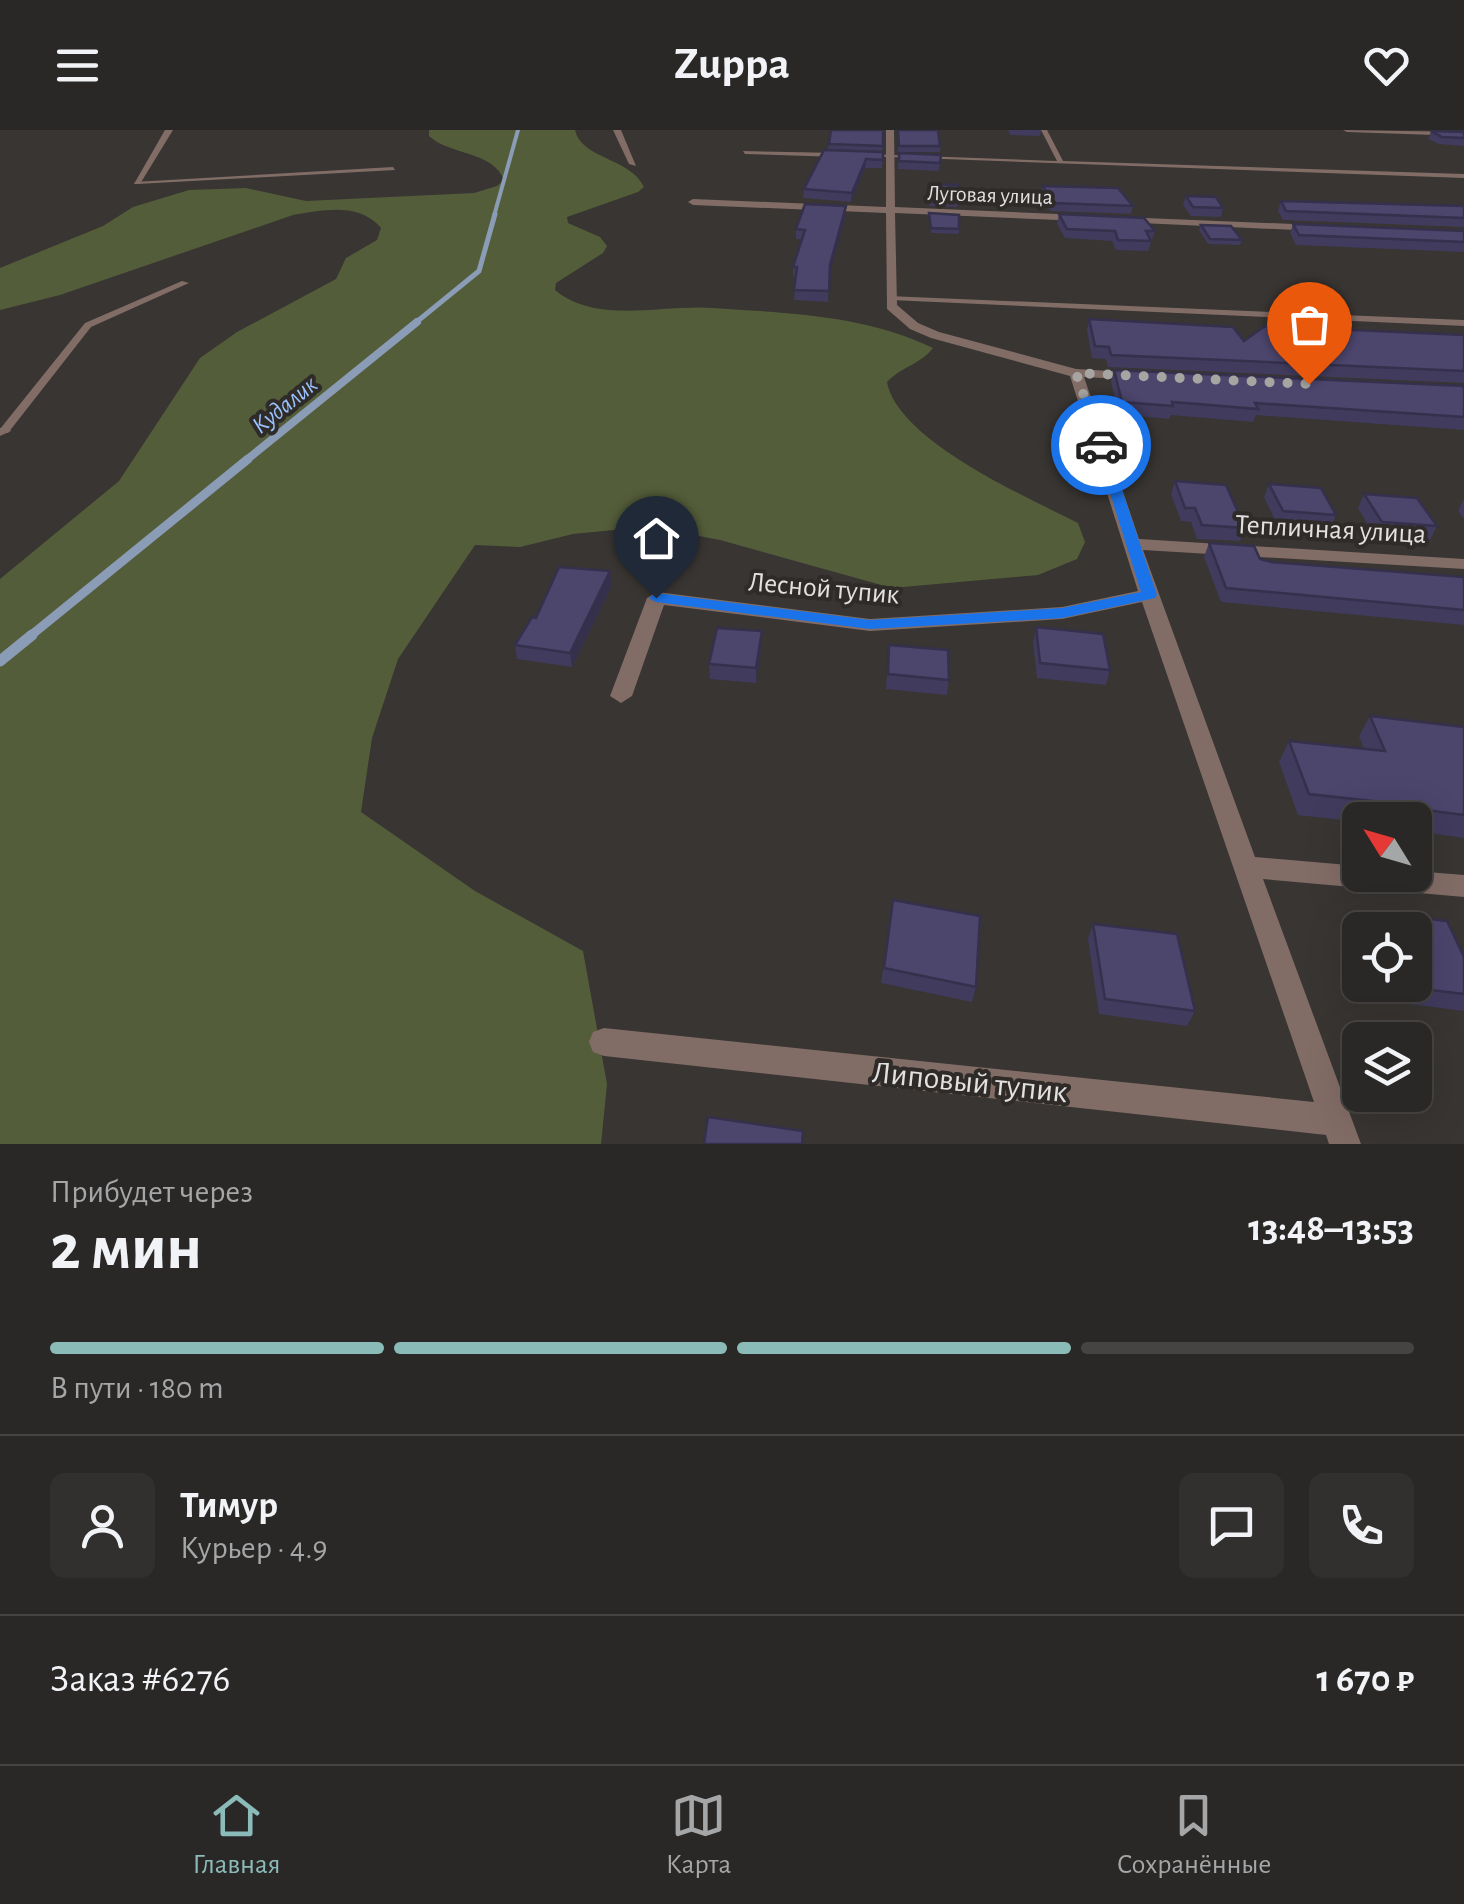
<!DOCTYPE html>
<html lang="ru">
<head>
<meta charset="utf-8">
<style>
  :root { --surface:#2a2826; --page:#32302e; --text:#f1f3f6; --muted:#a5a6a7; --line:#464443; --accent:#8bbbb9 }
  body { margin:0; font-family:"Alegreya Sans",sans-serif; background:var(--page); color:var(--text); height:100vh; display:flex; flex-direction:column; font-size:38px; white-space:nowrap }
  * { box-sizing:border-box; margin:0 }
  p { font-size:32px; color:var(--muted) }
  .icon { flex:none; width:55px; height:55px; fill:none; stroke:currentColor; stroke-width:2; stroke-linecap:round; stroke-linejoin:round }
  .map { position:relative; height:1014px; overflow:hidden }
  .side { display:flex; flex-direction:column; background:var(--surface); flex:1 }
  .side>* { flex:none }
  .needle { width:65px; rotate:307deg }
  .tools { position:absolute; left:1342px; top:672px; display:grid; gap:20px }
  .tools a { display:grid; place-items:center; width:90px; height:90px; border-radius:15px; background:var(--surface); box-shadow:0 10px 40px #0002,0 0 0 2px var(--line); font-size:50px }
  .pin { position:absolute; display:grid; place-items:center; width:85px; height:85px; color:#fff; margin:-102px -42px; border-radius:50% 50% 50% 0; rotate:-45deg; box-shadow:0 0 10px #0007 }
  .pin .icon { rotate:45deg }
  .courier { position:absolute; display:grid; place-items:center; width:100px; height:100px; margin:-50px; border:8px solid #1a73e8; border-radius:50%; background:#fff; color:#222; box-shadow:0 2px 12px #0007 }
  .overview em { font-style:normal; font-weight:700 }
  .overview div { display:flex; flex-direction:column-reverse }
  .overview { display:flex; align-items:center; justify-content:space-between; height:170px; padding:0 50px }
  h1 { font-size:65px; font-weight:700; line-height:75px }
  .bar { display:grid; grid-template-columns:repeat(4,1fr); gap:15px 10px; align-content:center; height:120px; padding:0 50px }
  .bar i { height:12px; border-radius:8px; background:var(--line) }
  .bar .selected { background:var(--accent) }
  .bar p { grid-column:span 4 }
  .line { display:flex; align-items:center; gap:25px; padding:0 50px; border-top:2px solid var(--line) }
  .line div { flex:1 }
  .round { display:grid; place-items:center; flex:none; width:105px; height:105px; border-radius:15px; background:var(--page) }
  header { display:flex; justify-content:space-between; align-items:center; height:130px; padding:0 50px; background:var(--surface); font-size:45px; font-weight:700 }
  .dock { display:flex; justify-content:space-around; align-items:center; height:140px; border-top:2px solid var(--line); background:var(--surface); font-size:28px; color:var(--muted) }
  .dock a { display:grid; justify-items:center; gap:5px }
  .dock .selected { color:var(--accent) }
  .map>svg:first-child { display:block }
  .green { fill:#545d3a }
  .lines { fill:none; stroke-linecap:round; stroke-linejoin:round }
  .stream-far4 { stroke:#8b9cb6; stroke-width:4 }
  .stream-far3 { stroke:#8b9cb6; stroke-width:5 }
  .stream-far2 { stroke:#8b9cb6; stroke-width:8 }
  .stream-far1 { stroke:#8b9cb6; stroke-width:9 }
  .stream { stroke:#8b9cb6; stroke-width:11 }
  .lane { fill:#826c66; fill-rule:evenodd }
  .street { fill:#826c66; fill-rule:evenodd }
  .wall { fill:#413b5d }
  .shaded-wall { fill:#35304c }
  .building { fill:#4c456c; stroke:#35304c; stroke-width:2.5 }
  .route { fill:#1a73e8 }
  .done { stroke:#a6a5a2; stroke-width:10; stroke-dasharray:0 18 }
  .labels { text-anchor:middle; stroke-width:8; stroke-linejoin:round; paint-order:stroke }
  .far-street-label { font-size:22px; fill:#e2e1df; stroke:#2e2b28 }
  .far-water-label { font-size:25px; font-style:italic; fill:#9ac2fd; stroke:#2e2b28 }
  .street-label { font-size:28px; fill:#e2e1df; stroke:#2e2b28 }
  .near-street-label { font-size:32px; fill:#e2e1df; stroke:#2e2b28 }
</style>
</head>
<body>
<header><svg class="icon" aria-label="menu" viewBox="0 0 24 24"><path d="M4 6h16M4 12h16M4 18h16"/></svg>Zuppa<svg class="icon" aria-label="heart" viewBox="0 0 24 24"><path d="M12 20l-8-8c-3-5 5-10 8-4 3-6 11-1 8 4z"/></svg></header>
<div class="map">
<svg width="1464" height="1014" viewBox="0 0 1464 1014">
  <rect width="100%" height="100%" fill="#383532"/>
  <path class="green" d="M429,0H575C581,29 631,28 644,57L638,62L567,87L568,93L600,107L607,116L603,123L556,153L555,160C597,195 662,174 713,178C787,183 866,185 933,218C921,234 901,237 887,252C898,311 1027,367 1078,393L1085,412L1077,429L1038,445L892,458L720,410L673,401L624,399L573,404L520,417L475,415L398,529L372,608L361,682L475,761L583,821L607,954L601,1014H0V449L119,351L200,228L237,202L336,149L346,128L377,110L381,98C359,72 323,80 293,85L60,165L0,180V138L103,96L133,77L189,60L246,58L306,71L474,63L497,56L504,50C493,21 449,25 429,6Z"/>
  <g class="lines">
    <polyline class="stream-far4" points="494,86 518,0"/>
    <polyline class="stream-far3" points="414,194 479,141 495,84"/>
    <polyline class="stream-far2" points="244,332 417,192"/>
    <polyline class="stream-far1" points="29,507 248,329"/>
    <polyline class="stream" points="0,531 32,505"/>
    <g class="lane">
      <polygon points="1041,0 1047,0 1063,31 1464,44 1464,48 862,26 865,24 1057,31"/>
      <polygon points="743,21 839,23 842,25 839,27 745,24"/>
      <polygon points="393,37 395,40 137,54 134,52"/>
      <polygon points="182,151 189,153 91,197 8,303 0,303 0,299 85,193"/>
      <polygon points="888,166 1464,190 1464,196 891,170 888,170"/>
    </g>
    <g class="street">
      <polygon points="165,0 173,0 140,54 134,54"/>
      <polygon points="613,0 621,0 636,36 629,34"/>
      <polygon points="886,0 894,0 895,77 1082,85 1087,88 1082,91 895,83 897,175 918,193 939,202 1076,239 1144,243 1144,249 1139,250 1084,247 1139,409 1464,429 1464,439 1143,420 1255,727 1360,736 1360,745 1415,745 1415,741 1464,745 1464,767 1263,749 1361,1014 1329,1014 1326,1005 604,926 593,922 589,912 593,902 604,898 1314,972 1142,472 1062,489 870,501 664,475 632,566 621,573 610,566 647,468 657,462 870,489 1062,477 1138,461 1070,246 931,208 910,199 887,179 886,83 693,75 688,72 693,69 886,77"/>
      <polygon points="1343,0 1464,2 1464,6 1347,2"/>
      <polygon points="1121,87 1317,95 1322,98 1317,101 1118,92"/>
      <polygon points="0,298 9,298 11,301 0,306"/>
    </g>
  </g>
  <g class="wall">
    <polygon points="831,0 883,0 882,21 828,19"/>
    <polygon points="898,0 940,16 940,22 898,22"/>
    <polygon points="1008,0 1041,0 1040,6 1010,5"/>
    <polygon points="1431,1 1464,2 1464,16 1439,14 1428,9"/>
    <polygon points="824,20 883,22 882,38 865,38 851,72 803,68 804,59"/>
    <polygon points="899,23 941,25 939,41 898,39"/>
    <polygon points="930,54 959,68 957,77 929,76"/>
    <polygon points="1043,56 1133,76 1131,84 1050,81 1041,64"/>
    <polygon points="1186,66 1223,78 1221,87 1191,86 1183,75"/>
    <polygon points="1281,71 1464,76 1464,97 1283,90 1278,81"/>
    <polygon points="929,83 959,99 959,104 931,103"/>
    <polygon points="1059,84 1155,101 1148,121 1116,120 1112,111 1065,108 1057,94"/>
    <polygon points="846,85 829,144 828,172 794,170 796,148 793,147 793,137 802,109 796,109 796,99"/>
    <polygon points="1293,94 1464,101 1464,122 1296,115 1290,103"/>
    <polygon points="1201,95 1242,110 1240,115 1208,114 1199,100"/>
    <polygon points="1089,189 1244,211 1464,205 1464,253 1108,237 1106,229 1092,228 1087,200"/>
    <polygon points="1114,240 1464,256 1464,300 1256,285 1253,292 1171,285 1169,289 1119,284 1111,252"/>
    <polygon points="1175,351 1245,398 1240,411 1197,409 1191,392 1181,391 1171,364"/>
    <polygon points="1269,354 1336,385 1330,398 1277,394 1264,367"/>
    <polygon points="1364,364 1437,396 1430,410 1375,406 1358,378"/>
    <polygon points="1464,369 1464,389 1458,381"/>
    <polygon points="1209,413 1271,432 1464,447 1464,495 1221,472 1204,427"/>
    <polygon points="612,455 572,537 517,529 515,515"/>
    <polygon points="1036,497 1110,540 1106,555 1037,548 1033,512"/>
    <polygon points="889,515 949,550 947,565 886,559"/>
    <polygon points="762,516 756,553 710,549 709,534"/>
    <polygon points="1370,586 1464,597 1464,708 1415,701 1415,690 1360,690 1360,692 1298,685 1279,632 1289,611 1364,619 1359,606"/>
    <polygon points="893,770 976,857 972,872 881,853"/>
    <polygon points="1361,781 1447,791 1464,827 1464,881 1379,870 1374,855 1415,855 1415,800 1360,800 1360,819 1351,796"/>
    <polygon points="1093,794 1195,881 1187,896 1099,884 1088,809"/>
  </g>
  <g class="shaded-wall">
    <polygon points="866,29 865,38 851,72 852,63"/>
    <polygon points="846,76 846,85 829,146 830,135"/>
    <polygon points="610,441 612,455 572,537 570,523"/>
    <polygon points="762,501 762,516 756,553 756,538"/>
  </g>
  <g class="building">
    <polygon points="831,0 883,0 883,16 829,14"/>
    <polygon points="898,0 938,0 940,16 899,16"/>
    <polygon points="1431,1 1464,2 1464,8 1442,7"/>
    <polygon points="824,20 883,22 883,30 866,29 852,63 804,59"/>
    <polygon points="899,23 941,25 940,33 899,31"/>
    <polygon points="930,54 958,55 959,68 930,66"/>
    <polygon points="1043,56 1118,58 1133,76 1052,73"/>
    <polygon points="1186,66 1216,67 1223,78 1193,77"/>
    <polygon points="1281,71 1464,76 1464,88 1286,81"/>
    <polygon points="805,74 846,76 830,135 829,161 794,160 797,137 793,137 805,100 796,99"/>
    <polygon points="929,83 959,85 959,99 931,98"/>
    <polygon points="1059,84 1144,88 1155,101 1146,101 1151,111 1118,110 1115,101 1067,99"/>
    <polygon points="1293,94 1464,101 1464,112 1299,105"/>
    <polygon points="1201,95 1231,96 1242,110 1210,109"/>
    <polygon points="1089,189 1233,197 1244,211 1265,196 1464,205 1464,241 1111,225 1109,217 1095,216"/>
    <polygon points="1114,240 1464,256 1464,287 1255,273 1258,279 1172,272 1173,276 1122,272"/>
    <polygon points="1175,351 1226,355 1245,398 1202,395 1195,378 1185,378"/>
    <polygon points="1269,354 1321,358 1336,385 1283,381"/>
    <polygon points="1364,364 1417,368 1437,396 1382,392"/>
    <polygon points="1209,413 1254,416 1260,429 1271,432 1464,447 1464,480 1226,458"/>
    <polygon points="559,437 610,441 570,523 515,515 532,487 536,488"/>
    <polygon points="1036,497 1103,504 1110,540 1040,533"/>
    <polygon points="717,498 762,501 756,538 709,534"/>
    <polygon points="889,515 948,520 949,550 888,544"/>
    <polygon points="1370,586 1464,597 1464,685 1410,678 1408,675 1309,664 1289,611 1385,621"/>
    <polygon points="893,770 980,786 976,857 884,838"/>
    <polygon points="1361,781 1447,791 1464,827 1464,864 1390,855 1415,855 1415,800 1368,800"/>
    <polygon points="1093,794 1177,804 1195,881 1105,869"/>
    <polygon points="708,987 803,1001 802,1014 704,1014"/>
  </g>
  <polygon class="route" points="1101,312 1107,315 1157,465 1155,468 1062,488 870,499 656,472 649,468 656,463 870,490 1062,478 1141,462 1095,315"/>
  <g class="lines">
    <polyline class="done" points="1101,315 1076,243 1309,254"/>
  </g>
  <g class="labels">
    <g class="far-street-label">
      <text transform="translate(990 64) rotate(2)" y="8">Луговая улица</text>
    </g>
    <g class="far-water-label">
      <text transform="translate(284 274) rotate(-39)" y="9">Кудалик</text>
    </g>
    <g class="street-label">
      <text transform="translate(1331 398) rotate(3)" y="10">Тепличная улица</text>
      <text transform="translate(824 457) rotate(5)" y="10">Лесной тупик</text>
    </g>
    <g class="near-street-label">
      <text transform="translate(970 951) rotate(6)" y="11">Липовый тупик</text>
    </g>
  </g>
</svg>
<div class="tools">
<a><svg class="needle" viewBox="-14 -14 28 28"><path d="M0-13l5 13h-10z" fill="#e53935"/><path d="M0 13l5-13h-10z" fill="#a5a6a7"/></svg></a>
<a><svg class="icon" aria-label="locate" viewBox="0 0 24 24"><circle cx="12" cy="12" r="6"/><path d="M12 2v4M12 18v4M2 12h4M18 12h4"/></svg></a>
<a><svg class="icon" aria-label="layers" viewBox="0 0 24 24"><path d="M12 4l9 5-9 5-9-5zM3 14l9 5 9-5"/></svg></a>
</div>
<div class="pin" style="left:1309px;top:254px;background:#ea580c"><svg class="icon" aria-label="bag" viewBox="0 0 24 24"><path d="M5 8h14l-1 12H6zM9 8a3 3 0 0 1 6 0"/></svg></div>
<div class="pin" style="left:656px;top:468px;background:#1f2937"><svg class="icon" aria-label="home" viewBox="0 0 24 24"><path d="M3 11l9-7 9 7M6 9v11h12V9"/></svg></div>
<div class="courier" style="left:1101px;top:315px"><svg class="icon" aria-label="car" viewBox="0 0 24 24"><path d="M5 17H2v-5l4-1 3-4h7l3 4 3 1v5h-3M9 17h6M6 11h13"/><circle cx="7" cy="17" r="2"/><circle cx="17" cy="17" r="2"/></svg></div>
</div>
<section class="side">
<div class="overview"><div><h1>2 мин</h1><p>Прибудет через</p></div><em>13:48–13:53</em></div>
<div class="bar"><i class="selected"></i><i class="selected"></i><i class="selected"></i><i></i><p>В пути · 180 m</p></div>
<div class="line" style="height:180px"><a class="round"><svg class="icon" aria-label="person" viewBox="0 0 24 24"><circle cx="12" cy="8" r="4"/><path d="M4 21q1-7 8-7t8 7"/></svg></a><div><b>Тимур</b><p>Курьер · 4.9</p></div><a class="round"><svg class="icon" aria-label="chat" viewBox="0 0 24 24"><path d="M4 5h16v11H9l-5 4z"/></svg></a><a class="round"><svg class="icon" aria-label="phone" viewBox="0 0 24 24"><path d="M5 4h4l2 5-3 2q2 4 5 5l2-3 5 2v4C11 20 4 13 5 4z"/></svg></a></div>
<div class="line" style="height:130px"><div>Заказ #6276</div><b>1 670 ₽</b></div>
</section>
<nav class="dock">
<a class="selected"><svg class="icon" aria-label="home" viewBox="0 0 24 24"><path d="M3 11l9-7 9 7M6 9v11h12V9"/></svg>Главная</a>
<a><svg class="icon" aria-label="map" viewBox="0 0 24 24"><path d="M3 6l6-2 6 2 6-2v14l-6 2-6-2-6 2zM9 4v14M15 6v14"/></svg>Карта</a>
<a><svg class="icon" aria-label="saved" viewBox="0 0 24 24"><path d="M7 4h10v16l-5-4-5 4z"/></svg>Сохранённые</a>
</nav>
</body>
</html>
